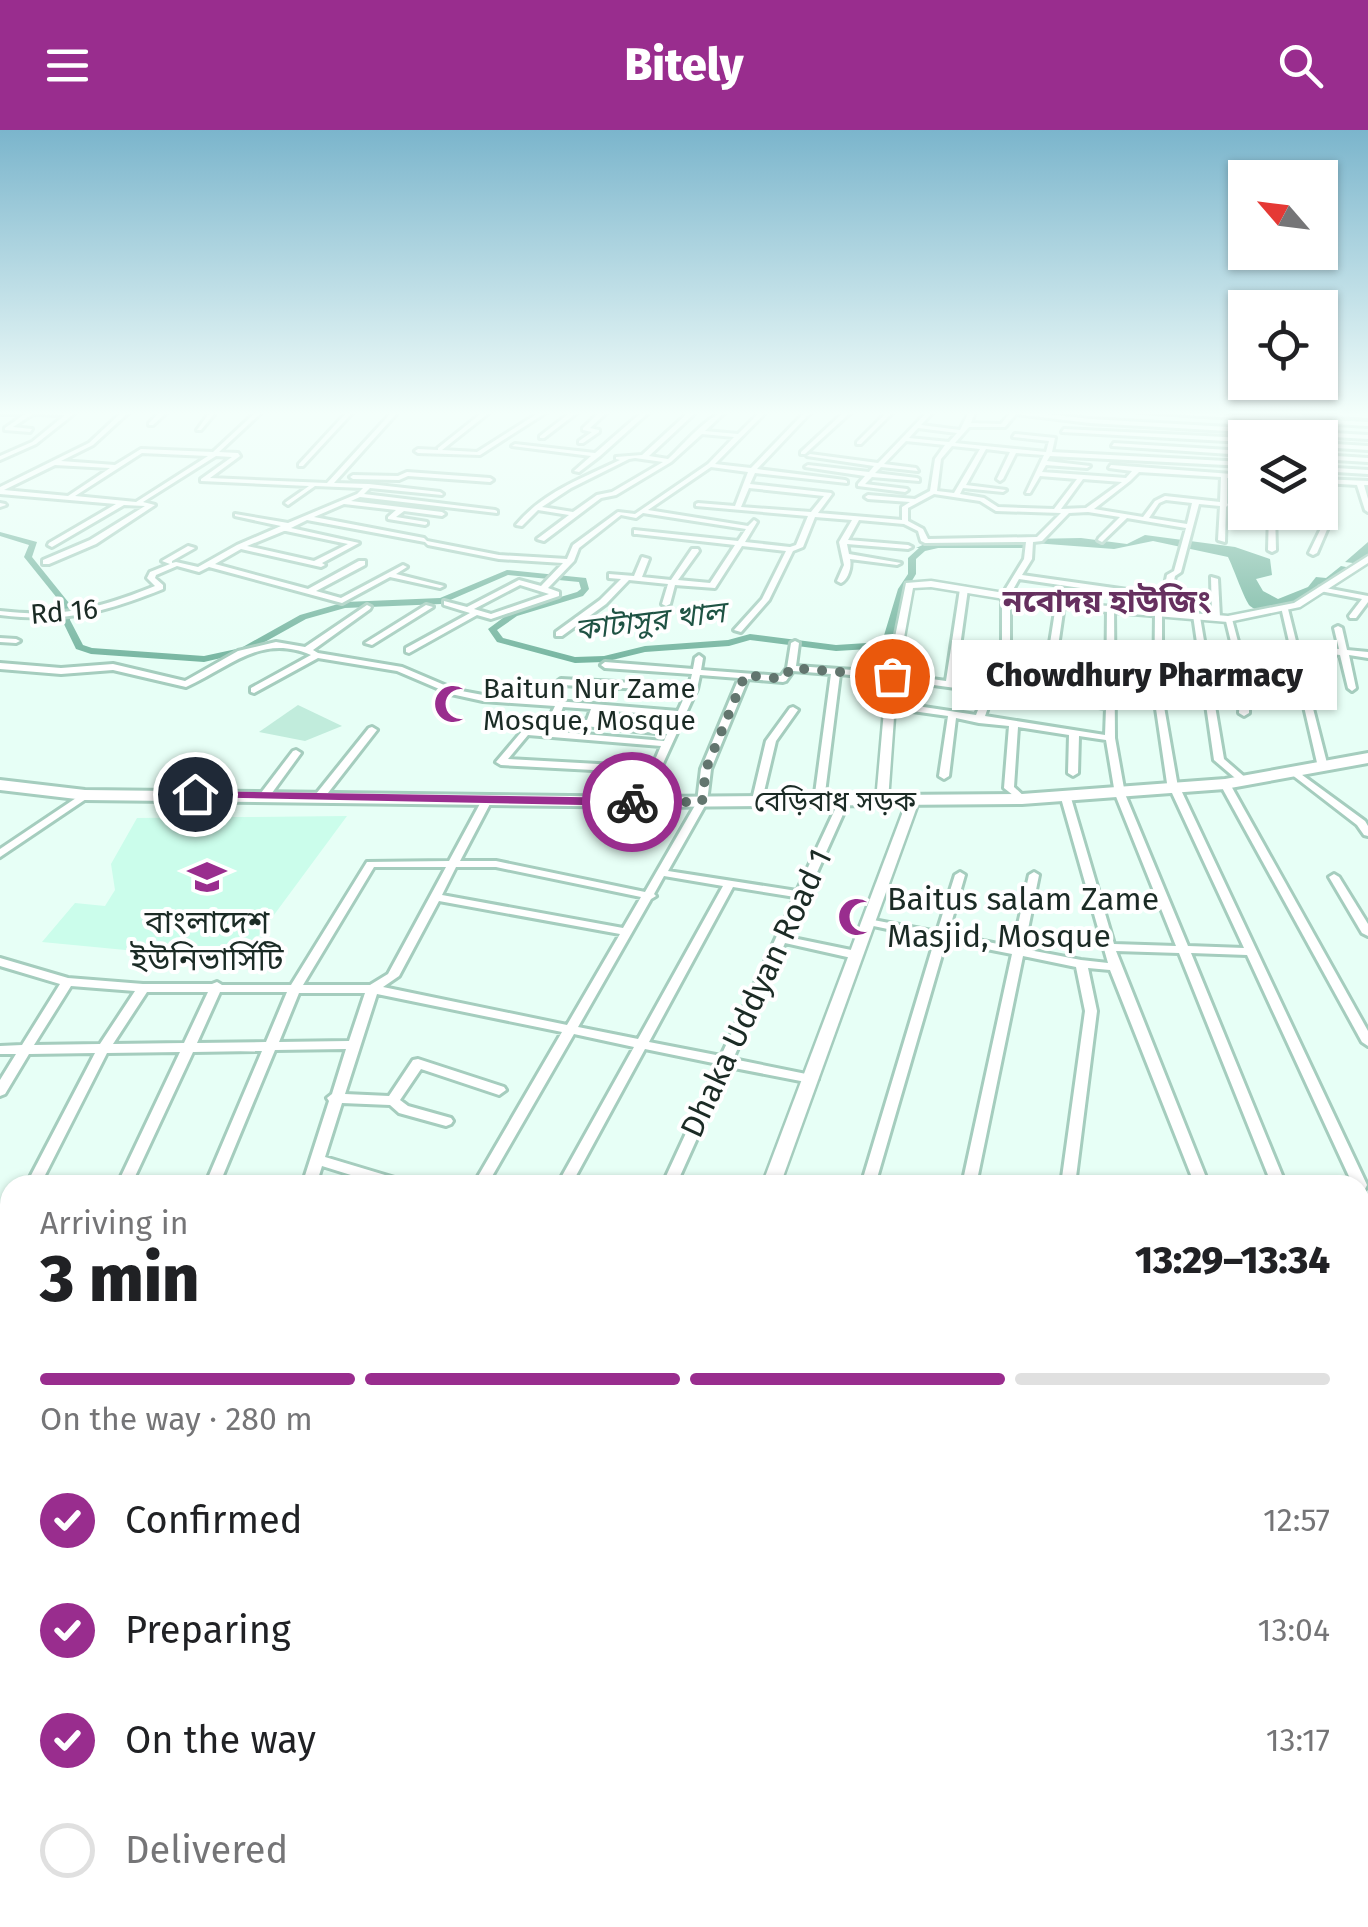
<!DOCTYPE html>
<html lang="en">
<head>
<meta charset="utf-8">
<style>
  :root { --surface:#fff; --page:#f2f2f2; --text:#202124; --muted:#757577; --line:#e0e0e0; --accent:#992d8e }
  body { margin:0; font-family:"Fira Sans","Noto Sans Bengali",sans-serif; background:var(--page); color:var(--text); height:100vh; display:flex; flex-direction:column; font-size:38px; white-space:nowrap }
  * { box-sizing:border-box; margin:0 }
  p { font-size:32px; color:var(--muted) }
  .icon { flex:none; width:55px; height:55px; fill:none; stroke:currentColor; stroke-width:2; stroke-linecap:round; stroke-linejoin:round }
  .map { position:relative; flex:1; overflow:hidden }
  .panel { position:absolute; left:0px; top:1045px; width:1370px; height:752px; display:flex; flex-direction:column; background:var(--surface); border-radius:30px 30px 0 0; box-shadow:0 2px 8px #0004 }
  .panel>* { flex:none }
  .needle { width:65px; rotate:298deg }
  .tools { position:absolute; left:1228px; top:30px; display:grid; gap:20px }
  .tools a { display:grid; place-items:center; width:110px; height:110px; border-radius:0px; background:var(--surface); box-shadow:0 2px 8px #0004; font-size:50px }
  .pin { position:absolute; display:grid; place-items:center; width:85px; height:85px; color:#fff; margin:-42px; border:5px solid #fff; border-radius:50%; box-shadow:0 2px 10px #0007 }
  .courier { position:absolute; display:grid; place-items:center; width:100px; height:100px; margin:-50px; border:8px solid #992d8e; border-radius:50%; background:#fff; color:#222; box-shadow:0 2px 12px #0007 }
  .bubble { position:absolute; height:70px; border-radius:0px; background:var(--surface); box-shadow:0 2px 8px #0004; font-size:32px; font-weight:800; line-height:70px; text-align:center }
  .overview em { font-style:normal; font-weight:800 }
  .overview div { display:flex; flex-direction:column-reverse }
  .overview { display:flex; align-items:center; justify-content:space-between; height:170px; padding:0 40px }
  h1 { font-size:65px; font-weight:800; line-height:75px }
  .bar { display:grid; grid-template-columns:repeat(4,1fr); gap:15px 10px; align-content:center; height:120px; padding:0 40px }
  .bar i { height:12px; border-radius:8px; background:var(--line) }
  .bar .active { background:var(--accent) }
  .bar p { grid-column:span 4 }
  ol { padding:0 40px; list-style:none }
  li { display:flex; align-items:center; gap:30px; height:110px }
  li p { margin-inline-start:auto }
  li .icon { padding:10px; border-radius:50%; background:var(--accent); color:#fff; stroke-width:4 }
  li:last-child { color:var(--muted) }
  li i { width:55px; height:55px; border:5px solid var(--line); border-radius:50% }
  header { display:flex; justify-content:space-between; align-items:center; height:130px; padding:0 40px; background:var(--accent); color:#fff; font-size:45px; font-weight:800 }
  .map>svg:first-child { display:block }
  .built { fill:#cbfdeb }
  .green { fill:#c1ecdc }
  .water { fill:#77b6a1 }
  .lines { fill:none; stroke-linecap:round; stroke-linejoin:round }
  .canal { fill:#77b6a1; fill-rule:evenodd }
  .minor-casing { stroke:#a5cdbe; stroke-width:6 }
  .tertiary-casing { stroke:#a5cdbe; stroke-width:5 }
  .trunk-casing { stroke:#a5cdbe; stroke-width:6 }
  .minor { fill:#fff; fill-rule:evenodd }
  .tertiary { fill:#fff; fill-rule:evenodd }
  .trunk { fill:#fff; fill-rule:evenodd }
  .route { fill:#992d8e }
  .done { stroke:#62756e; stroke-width:10; stroke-dasharray:0 18 }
  .labels { text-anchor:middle; stroke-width:8; stroke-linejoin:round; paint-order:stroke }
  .far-street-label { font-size:28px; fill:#1b2b25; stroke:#fff }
  .far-poi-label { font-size:28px; fill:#1b2b25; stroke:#fff; text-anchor:start }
  .far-water-label { font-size:30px; font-style:italic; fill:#1f5344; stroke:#fff }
  .far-quarter-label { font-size:32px; font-weight:bold; fill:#66305f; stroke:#fff }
  .poi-label { font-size:32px; fill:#1b2b25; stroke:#fff; text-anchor:start }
  .street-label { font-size:32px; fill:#1b2b25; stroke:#fff }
</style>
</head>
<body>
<header><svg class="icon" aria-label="menu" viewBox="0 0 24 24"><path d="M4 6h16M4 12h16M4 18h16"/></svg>Bitely<svg class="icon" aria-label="search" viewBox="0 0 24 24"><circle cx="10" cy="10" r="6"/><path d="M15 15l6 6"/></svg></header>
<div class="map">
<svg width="1368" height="1797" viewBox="0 0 1368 1797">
  <rect width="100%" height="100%" fill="#e7fff6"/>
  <polygon class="built" points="347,686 240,831 42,812 75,773 105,776 115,760 111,734 137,688"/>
  <polygon class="green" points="298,575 342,596 305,611 259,602"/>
  <path class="water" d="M1145,405L1235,417L1270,429L1272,445L1256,449L1263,461L1278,469L1308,457L1316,447L1326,448L1341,436L1351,438L1353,433L1345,432L1368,412V427C1348,440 1274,497 1250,476C1245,471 1233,437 1228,427L1153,411L1114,419L1034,413L1032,418H916L927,413H1022L1030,409L1081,408L1127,414Z"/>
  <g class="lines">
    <polygon class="canal" points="0,402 37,412 32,427 69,473 70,490 83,515 92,518 204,526 241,518 300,485 345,472 440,468 507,440 586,448 589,459 583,466 517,486 497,500 503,508 575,527 604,526 645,516 728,510 750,504 836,515 882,512 898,459 908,444 908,428 920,417 943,414 947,416 925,421 916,429 916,444 907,459 891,515 886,518 836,521 750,510 729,516 645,522 604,532 575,533 497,512 488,499 511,482 577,462 581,459 579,452 508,445 441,474 345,478 306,489 247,522 204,532 91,524 76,519 62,490 61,473 24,427 29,415 0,406"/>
    <g class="minor-casing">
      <g id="minor">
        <polygon points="0,282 75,282 75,283 36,314 0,330 0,326 32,312 65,285 33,284 13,297 32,299 30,302 5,300 5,298 25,284 0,284"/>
        <path d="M122,282H129L93,315L61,331L115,335L141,319L213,322L256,282H262L219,322L238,323L240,326L210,348L327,353L392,282H398L334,353L369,354L440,362L443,364L442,365L370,358L364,364L495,380L497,381V383L360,367L351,371L442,382L445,384L442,386L404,381L396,387L427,392V394L425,395L388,389V387L396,380L344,374L314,387L424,408L427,411L499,425L567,429L573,415L618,382L635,384L708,334L734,307L702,304L671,332L616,365L601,368L544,411L537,409L569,385L538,380L522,396L516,395C543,362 583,348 620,330L616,329V327L642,325L689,282H696L649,326L668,329C683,315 707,286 725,282L705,301L738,304L760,282H766L715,334L751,338L805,282H811L757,339L845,350L847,351V353L755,343L750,354L831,363L832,364L818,383L902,390V377L910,372L868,369L865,367L868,365L915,369L930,361L935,329L945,315L906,311L884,334L916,338L918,341L881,337L875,343L917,348L919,349V351L872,347L865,354L907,359L908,360L905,362L858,356V354L865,346L805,337L808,335L869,342L874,336L807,326L810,324L878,333L927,282H933L921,295L960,300L969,282H975L971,293L1001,294L1011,282H1030L1090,289L1368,305V309L1090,293L1016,284L1005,297H969L955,313L1046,322L1049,311L1013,307L1015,304L1055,308L1052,322L1245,332V336L1050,326L1047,331L1090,336L1087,338L1046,335L1042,342L1126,348L1132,341L1109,338L1111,335L1245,345V349L1227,348V373L1228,375L1226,377L1225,412L1218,410L1220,376L1199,374L1181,442L1175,446L1169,474H1163V470L1019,449L1010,465V560L1042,564L1056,475L1060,473L1064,475L1051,565L1106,573L1107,479L1114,477L1115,608L1125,664L1188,816L1244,818L1172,663L1168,660L1154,565L1155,484L1162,482V565L1178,657L1181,660L1367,1055L1365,1059L1360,1060V1055H1353L1247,825L1191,823L1286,1055H1272L1179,823L1116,821L1209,1055H1195L1110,840L1088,838L1097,881L1075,1055H1061L1085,881L1076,837L1023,826L976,1055H962L1012,824L946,811L875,1055H861L935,809L864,794L862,792L864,790L868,789L937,802L955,745L960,742L965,745L948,804L1013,817L1029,745L1034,742L1039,745L1024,819L1081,830L1108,833L1061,668L1066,665L1071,668L1114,814L1176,816L1115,664L1106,610L1079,606L1078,643L1073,646L1068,643L1069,605L1018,597L1014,657L1027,669L1022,672L1004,658L1009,596L979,593L956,588L949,646L944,649L939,646L948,586L891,578L887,575L891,572L976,585L985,562L882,548L840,544L824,671L819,674L814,671L831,544L793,541L786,551L783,552L748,549L711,639L707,672L668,741L797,761L839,671L840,669H848L849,671L788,807L856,821L862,825L856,829L785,813L733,929L811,945L818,949L811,953L729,937L676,1055H662L718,934L645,919L571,1055H557L634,917L574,904L487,1055H473L562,902L377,864L345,964L389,966L413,930L418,929L504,957L506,960L499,965L421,939L400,970L408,976L451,988L453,991L451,994L446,996L399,983L390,975L342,973L325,1027L405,1051L407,1055H383L322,1036L316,1055H302L329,971L327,968L332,964L346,919L275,920L219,1055H205L262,921L193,922L131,1055H117L180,922L107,923L40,1055H26L95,923L29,924L5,964L0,966V950L16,924H0V916L22,915L60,854L0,836V828L68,848L143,854H212L217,852L222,855H291L367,732L449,731L482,670L487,667L492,670L460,731H496L645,762L697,672L701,639L739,548L700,545L697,559L660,640L657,672L652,675L647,672L650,643L501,635L496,632L523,600L526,599L664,611L667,604L553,593L548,590L555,576L483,571L451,564L397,541L318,528L254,563L251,562V558L311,525C261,503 229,538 186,557L113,540L61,544L0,539V533L61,538L113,534L185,551L238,521L276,512L305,517L367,475L371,477L370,479L313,520L318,523L402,537L456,560L483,565L678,581L687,561L561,555L557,552L561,549L689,556L692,544L605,538L601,535L605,532L693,539L695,528L699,525L703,528L701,540L781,546L787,538L791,513L795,511L799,513L796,536L882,542L946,551L960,459L964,457L968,459L955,552L1002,559V465L1024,429L1026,412L925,413L921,411L918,401L904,394L859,390L848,410L908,415L912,417L908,419L847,414L849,424L901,433L897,435L850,429C852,437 848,450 841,453L837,451L844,435L839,412L852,390L815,387L803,417L793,421L769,470L741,502L734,500L762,469L786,421L742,416L715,458L675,455L670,474L666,476L662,474L668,454L629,450L606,474L562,506H556V502L600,470L621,449L609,448V444L634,446L642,427L649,429L642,447L671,450L692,419H698L699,421L678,450L710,453L735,415L637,404H634V400L738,411L746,399L643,383L636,388L621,385L579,418L574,431L548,458L559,462V466L491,489L477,485L409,523L406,522V518L470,483L444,475V471L467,477L519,450L541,456L563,433L499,429L428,415L425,412L307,390L291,398L359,413L322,433L325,435L321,437L241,419L215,434L308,459L359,431H365V435L316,461L341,468L403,435L407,437L396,444L444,456L440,458L390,447L342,473L209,437L199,442L177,436L156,445L155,448L163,455V459C103,483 65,493 0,485V481C62,488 98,479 155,456L147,448L150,442L170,434L162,431L188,416L195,418L172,431V433L176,432L198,437L237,415L281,396L235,386V384L288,393L357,364L363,358L315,356L288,375L285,373L286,372L309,356L201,351V349L232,327L216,326L143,372L155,375L96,414L49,434H43V430L90,410L145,376L124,375L52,417L48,415L49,413L116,374L0,364V357L89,313ZM918,298L957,303L949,312L909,308ZM952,316L980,319L954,363L937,361L941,329ZM986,319L1010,322L997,349L1000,351L1003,349L1016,323L1044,325L1026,363H1030L1040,346L1077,349L1054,379L998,377L984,368L960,364L963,358L1003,362L1006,360L966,355ZM142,323L208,326L136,372L75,366ZM635,328L663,332L612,362L597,365L573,382L542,377L571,358L629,329ZM55,335L110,338L68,366L4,360ZM711,337L748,342L735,376L698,373L696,374V376L808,386L796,415L790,417L745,412L757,392L754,390L748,396L648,380ZM1139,342L1221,347L1220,372L1165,366L1155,371L1143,387L1094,379L1130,351ZM1083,349L1122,352L1086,378L1061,379ZM749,358L824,366L811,382L741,377ZM934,364L980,371L996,381L1061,383L1037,407L928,409L923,399L908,391V378ZM1166,370L1192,373L1187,394L1149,388L1159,373ZM1088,382L1120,387L1099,408L1098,410L1102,412L1127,388L1186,398L1174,441L1167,445L1163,465L1022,445L1032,429L1033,412L1042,411L1069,383ZM284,401H286L348,414L314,431L247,416ZM520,455L549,464L491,484L474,479ZM993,563L1106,578L1105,605L985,586ZM563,577L591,579L587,590L559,588ZM600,580L676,586L670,599L595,591ZM528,605L661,616L652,637L508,629ZM374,737H446L388,844L370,855H303ZM456,737H496L641,767L623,798L442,765ZM664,746L723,756L638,909L578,897L651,769L656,766L654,764ZM733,757L795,767L721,926L649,912ZM439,771L620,804L567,895L383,857L399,846ZM71,856L135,861L100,914L34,915ZM147,862H208L184,913L113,914ZM220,862H287L266,912L197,913ZM299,863H365L349,911L279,912Z"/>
        <polygon points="160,282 167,282 153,295 149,295 149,293"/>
        <polygon points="210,282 216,282 201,300 197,300"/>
        <polygon points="347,282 353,282 303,336 299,336 299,334"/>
        <polygon points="483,282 490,282 442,320 477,322 540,282 547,282 480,325 418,323 415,321 418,319 438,320 438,318"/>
        <polygon points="571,282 578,282 544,308 540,308 540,306"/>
        <polygon points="600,282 607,282 590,298 599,300 599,302 583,313 579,313 579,311 592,302 583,300 583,298"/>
        <polygon points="642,282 649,282 600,326 579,342 574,341 591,326 512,316 515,314 595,323"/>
        <polygon points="844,282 851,282 805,324 801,324 801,322"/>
        <polygon points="887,282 893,282 861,314 857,314 857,312"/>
        <polygon points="1139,282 1177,282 1368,292 1368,296"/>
        <polygon points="1303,282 1368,284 1368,288 1306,284"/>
        <polygon points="1064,299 1245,308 1245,312 1062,302"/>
        <polygon points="1114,313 1245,321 1245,325 1112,316"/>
        <polygon points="1320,313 1368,316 1368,320 1320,317"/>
        <polygon points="1320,325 1368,328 1368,332 1320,329"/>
        <polygon points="1320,337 1368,340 1368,344 1320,341"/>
        <polygon points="407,342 490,348 493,350 490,352 408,346 399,350 353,349 350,347 353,345 398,346"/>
        <polygon points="1320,349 1368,351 1368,355 1364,355 1368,369 1368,382 1365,380 1357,355 1324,353 1332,388 1317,423 1313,425 1309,423 1326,388 1320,365"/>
        <polygon points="0,373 5,374 6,375 0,377"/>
        <polygon points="1269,382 1275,382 1276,420 1272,422 1268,420"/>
        <polygon points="1211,447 1218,449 1220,488 1216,490 1212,488"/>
        <polygon points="1320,457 1368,466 1368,472 1356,488 1350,488 1349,486 1362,469 1320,461"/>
        <polygon points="426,475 433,477 372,515 365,513"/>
        <polygon points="1281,477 1288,479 1297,515 1339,519 1334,498 1338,496 1342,498 1347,520 1368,522 1368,528 1349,525 1356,558 1352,561 1348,558 1340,525 1298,520 1328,637 1326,639 1323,640 1318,637"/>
        <polygon points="1193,485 1200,487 1224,629 1247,649 1247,653 1241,653 1214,630"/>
        <polygon points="1225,487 1232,489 1249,553 1249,583 1244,586 1239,583 1241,553"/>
        <polygon points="0,508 16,509 20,511 16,513 0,512"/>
        <polygon points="793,577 798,580 776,611 762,670 757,673 753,672 752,670 766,611 790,578"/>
        <polygon points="372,597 377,600 324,668 316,668 316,664 369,598"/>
        <polygon points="296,620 301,623 269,667 261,667 261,663 293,621"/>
        <polygon points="1294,639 1365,691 1368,696 1368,706 1364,705 1357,695 1291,644 1291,640"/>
        <polygon points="1225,651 1230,654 1368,901 1368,916 1362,912 1220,654"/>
        <polygon points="85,662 90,665 89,667 0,727 0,719"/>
        <polygon points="1334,744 1339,747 1368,794 1368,806 1362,803 1329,747"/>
        <polygon points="10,1092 10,1113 5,1122 0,1124 0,1103 5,1094"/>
        <polygon points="1360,1240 1366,1242 1368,1247 1368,1273 1362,1271 1360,1267"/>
        <polygon points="10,1284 10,1308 6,1316 0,1319 0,1294 4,1286"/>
        <path d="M10,1419C10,1432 14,1446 0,1452C0,1439 0,1425 10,1419Z"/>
        <polygon points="1360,1484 1367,1486 1368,1489 1368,1524 1361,1521 1360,1518"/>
        <polygon points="0,1493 10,1497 10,1517 0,1513"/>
        <path d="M10,1590C10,1604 14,1618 0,1624C0,1610 0,1596 10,1590Z"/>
        <polygon points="29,1788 53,1788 49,1797 25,1797"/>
        <polygon points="176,1788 199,1788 195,1797 172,1797"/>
        <polygon points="327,1788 349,1788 345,1797 323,1797"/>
        <polygon points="641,1788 663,1788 660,1797 638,1797"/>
        <polygon points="797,1788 819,1788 817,1797 795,1797"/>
        <polygon points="955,1788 977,1788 976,1797 954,1797"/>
        <polygon points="1105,1788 1127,1788 1126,1797 1104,1797"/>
        <rect x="1254" y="1788" width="22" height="9"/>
      </g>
    </g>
    <g class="tertiary-casing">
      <g id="tertiary">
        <polygon points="1368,426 1368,433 1300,477 1228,492 1060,478 931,457 913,458 897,546 888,671 882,675 876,671 887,546 906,453 931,451 1060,472 1228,486 1294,473"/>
        <polygon points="913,667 919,671 780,1055 762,1055 907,671"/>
        <polygon points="1360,1574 1368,1577 1368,1601 1360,1598"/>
        <polygon points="485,1788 511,1788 508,1797 482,1797"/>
      </g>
    </g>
    <g class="trunk-casing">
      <polygon id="trunk" points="1368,623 1368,633 1225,659 1022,674 652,677 85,670 0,660 0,650 85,660 652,667 1022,664 1225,649"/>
    </g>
    <use href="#minor" class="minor"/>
    <use href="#tertiary" class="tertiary"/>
    <use href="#trunk" class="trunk"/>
  </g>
  <linearGradient id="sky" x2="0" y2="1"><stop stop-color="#7bb5cc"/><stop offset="0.53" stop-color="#f4fffb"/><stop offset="1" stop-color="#f4fffb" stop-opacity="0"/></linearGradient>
  <rect width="1368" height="534" fill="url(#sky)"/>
  <polygon class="route" points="195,661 632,668 639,672 632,676 191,667 191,662"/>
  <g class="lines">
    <polyline class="done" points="632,672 702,672 706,639 745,545 783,549 791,538 892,546"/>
  </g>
  <defs>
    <g id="mosque-bare" transform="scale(3)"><path d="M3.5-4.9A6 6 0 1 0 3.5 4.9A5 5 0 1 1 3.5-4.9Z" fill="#992d8e" stroke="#fff" stroke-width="2.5" paint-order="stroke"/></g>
    <g id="university-bare" transform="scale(3)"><path d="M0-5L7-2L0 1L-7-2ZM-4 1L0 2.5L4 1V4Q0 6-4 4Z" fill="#992d8e" stroke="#fff" stroke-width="2.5" paint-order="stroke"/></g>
  </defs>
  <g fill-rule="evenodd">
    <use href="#mosque-bare" x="453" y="574"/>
    <use href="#university-bare" x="207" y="747"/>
    <use href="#mosque-bare" x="857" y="787"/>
  </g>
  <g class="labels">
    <g class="far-street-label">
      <text transform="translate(64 481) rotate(-5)" y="10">Rd 16</text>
      <text x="835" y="681">বেড়িবাধ সড়ক</text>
    </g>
    <g class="far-poi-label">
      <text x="483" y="568">Baitun Nur Zame<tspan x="483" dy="32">Mosque, Mosque</tspan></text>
    </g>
    <g class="far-water-label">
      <text transform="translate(650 491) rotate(-7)" y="10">কাটাসুর খাল</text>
    </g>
    <g class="far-quarter-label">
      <text x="1107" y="482">নবোদয় হাউজিং</text>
    </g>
    <g class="poi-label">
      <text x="887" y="780">Baitus salam Zame<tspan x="887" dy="37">Masjid, Mosque</tspan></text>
      <text x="207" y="803" text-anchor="middle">বাংলাদেশ<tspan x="207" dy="37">ইউনিভার্সিটি</tspan></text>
    </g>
    <g class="street-label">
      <text transform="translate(756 863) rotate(-65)" y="11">Dhaka Uddyan Road 1</text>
    </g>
  </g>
</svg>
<div class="tools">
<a><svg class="needle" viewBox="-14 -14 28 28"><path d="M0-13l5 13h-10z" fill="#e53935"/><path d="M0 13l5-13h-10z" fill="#757577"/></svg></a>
<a><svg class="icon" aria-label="locate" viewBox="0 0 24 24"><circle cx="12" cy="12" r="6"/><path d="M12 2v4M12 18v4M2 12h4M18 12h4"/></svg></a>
<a><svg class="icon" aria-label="layers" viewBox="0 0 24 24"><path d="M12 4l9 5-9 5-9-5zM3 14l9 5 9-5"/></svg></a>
</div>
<div class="pin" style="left:892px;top:546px;background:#ea580c"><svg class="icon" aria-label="bag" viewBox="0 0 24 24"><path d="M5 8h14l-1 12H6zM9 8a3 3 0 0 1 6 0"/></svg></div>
<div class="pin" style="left:195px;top:664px;background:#1f2937"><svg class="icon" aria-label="home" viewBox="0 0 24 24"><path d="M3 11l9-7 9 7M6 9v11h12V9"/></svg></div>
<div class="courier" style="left:632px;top:672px"><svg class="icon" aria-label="bike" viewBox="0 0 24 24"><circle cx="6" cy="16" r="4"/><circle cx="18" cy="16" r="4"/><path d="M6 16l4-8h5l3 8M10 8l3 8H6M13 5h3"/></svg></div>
<div class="bubble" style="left:952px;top:510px;width:385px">Chowdhury Pharmacy</div>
<section class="panel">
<div class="overview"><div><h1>3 min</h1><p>Arriving in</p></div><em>13:29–13:34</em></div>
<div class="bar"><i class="active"></i><i class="active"></i><i class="active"></i><i></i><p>On the way · 280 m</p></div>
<ol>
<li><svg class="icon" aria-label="check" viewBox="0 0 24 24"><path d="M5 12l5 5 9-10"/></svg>Confirmed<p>12:57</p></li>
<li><svg class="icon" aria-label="check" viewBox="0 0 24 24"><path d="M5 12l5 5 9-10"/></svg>Preparing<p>13:04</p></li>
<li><svg class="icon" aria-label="check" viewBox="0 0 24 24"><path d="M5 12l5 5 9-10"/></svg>On the way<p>13:17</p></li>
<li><i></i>Delivered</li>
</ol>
</section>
</div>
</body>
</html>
